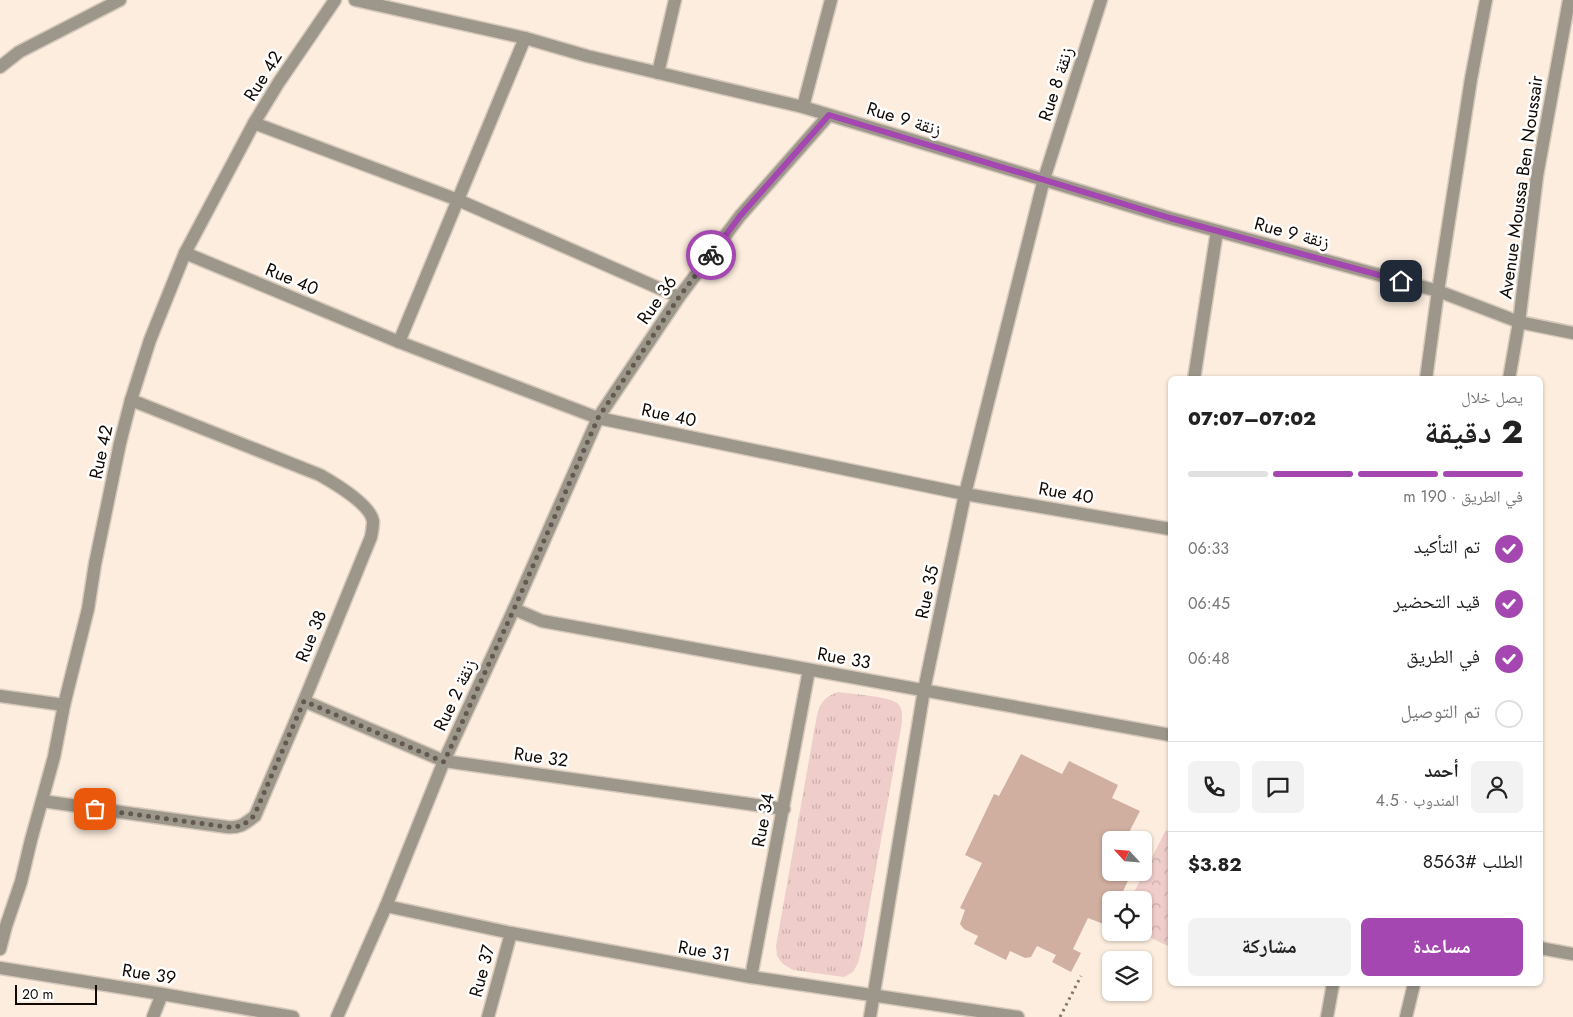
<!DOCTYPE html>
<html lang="ar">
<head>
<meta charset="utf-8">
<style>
  :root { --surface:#fff; --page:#f2f2f2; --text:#222; --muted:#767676; --line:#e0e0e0; --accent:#a447b0 }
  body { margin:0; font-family:Jost,"Noto Naskh Arabic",sans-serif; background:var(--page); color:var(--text); direction:rtl; height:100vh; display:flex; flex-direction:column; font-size:19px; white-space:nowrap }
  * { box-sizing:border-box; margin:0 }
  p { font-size:16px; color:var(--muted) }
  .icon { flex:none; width:28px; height:28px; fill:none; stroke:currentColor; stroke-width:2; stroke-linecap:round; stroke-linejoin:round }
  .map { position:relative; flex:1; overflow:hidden; direction:ltr }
  .drawer { position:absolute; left:1168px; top:376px; width:375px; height:610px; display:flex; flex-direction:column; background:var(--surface); border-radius:8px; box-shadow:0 1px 4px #0004; direction:rtl }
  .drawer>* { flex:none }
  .needle { width:32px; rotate:296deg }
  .buttons { position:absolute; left:1102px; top:831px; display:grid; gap:10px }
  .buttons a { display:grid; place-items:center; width:50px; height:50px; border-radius:8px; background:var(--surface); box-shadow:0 1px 4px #0004; font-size:25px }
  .scale { position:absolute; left:15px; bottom:12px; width:82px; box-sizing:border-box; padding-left:5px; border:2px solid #110903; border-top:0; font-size:14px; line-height:18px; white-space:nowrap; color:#110903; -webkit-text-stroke:4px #fff; paint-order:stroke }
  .pin { position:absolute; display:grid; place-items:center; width:42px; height:42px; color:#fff; margin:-21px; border-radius:10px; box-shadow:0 2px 8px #0006 }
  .courier { position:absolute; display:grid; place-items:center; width:50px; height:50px; margin:-25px; border:4px solid #a447b0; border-radius:50%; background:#fff; color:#222; box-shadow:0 1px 6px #0007 }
  .overview em { font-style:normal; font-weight:800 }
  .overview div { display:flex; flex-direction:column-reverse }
  .overview { display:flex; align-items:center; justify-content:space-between; height:85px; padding:0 20px }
  h1 { font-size:32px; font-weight:800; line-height:38px }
  .bar { display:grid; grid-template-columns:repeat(4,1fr); gap:8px 5px; align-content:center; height:60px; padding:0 20px }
  .bar i { height:6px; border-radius:4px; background:var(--line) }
  .bar .current { background:var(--accent) }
  .bar p { grid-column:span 4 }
  .line { display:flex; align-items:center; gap:12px; padding:0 20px; border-top:1px solid var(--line) }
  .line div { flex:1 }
  .round { display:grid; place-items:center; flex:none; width:52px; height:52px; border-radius:8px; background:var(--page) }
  ol { padding:0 20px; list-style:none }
  li { display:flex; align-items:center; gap:15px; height:55px }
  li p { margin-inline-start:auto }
  li .icon { padding:5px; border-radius:50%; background:var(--accent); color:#fff; stroke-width:4 }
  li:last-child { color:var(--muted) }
  li i { width:28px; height:28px; border:2px solid var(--line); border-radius:50% }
  .cta { display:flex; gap:10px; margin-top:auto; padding:10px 20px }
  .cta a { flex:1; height:58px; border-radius:8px; background:var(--accent); color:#fff; font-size:20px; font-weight:800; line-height:58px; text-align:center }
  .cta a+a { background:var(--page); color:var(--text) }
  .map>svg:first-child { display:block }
  .grass { fill:url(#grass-tufts) }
  .forest { fill:url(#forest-crowns) }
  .building { fill:#d0afa1 }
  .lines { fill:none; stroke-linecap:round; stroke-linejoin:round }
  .minor-casing { stroke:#d6c9bb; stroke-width:15 }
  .tertiary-casing { stroke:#d6c9bb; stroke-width:15 }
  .path { stroke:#84786e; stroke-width:3; stroke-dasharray:2.5 4; stroke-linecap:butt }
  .minor { stroke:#9c978a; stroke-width:12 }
  .tertiary { stroke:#9c978a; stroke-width:12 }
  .done { stroke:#635950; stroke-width:5; stroke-dasharray:0 9 }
  .route { stroke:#a447b0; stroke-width:6 }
  .labels { text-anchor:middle; stroke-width:5; stroke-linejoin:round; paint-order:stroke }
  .street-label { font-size:18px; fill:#110903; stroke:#fff }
</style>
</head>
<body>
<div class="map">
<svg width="1573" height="1017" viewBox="0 0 1573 1017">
  <defs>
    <pattern id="grass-tufts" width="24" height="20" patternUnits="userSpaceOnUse" patternTransform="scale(1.25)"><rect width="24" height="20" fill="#eecdca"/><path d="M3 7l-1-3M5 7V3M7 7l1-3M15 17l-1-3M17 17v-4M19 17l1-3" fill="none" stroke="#cbafac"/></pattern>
    <pattern id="forest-crowns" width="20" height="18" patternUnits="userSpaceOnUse" patternTransform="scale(1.25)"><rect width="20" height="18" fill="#eecdca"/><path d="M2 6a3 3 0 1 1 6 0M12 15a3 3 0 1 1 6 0" fill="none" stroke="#cbafac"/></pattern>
  </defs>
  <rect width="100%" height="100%" fill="#fcedde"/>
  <path class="grass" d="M838,692C851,694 887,696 897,703C903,708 902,715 902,722L862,947L858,963L853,972L844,977L793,970L783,964L777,956L776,946L817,715C822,700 824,698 838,692Z"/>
  <polygon class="forest" points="1166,830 1170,832 1170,947 1141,933 1144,932 1144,900 1130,900"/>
  <polygon class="building" points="1021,754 1062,774 1069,761 1118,785 1112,798 1140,811 1125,840 1111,840 1111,872 1132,872 1119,900 1111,900 1111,915 1106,925 1088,918 1073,949 1081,953 1071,972 1052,962 1056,955 1037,946 1031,957 1025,958 1010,951 1006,960 974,944 978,936 964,929 960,924 965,910 960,908 982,863 965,855 994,794 999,796"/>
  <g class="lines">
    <g class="minor-casing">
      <g id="minor">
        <polyline points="355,0 525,38 587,56 803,107 1170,218 1438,291 1519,322 1573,333"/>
        <polyline points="0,67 19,52 120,0"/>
        <polyline points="658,73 675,0"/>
        <polyline points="803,107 831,0"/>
        <polyline points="254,123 458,200 679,297"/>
        <polyline points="185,253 399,342 598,418 965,494 1170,529"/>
        <polyline points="399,342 525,38"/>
        <polyline points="1194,379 1217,231"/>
        <polyline points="514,609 542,621 1170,735"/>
        <polyline points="0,696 64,705"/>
        <polyline points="304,701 444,761 784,809"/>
        <path d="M42,801L227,827C241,828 244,824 255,816L304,701L371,537C372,532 373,526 373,521C370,504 334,483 320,475L131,400"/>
        <polyline points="386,906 511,933 751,977 1018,1017"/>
        <polyline points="1540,948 1573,954"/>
        <polyline points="0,949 6,926 21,882 31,840 54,757 64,705 88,609 95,564 120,443 131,400 150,340 185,253 254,123 279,82 335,0"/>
        <polyline points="0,968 162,994 293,1017"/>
        <polyline points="751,977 809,670"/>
        <polyline points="153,1017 162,994"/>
        <polyline points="337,1017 386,906 444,761 514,609 598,418 679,297 740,216 829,115"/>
        <polyline points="488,1017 511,933"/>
        <polyline points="870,1017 924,690 965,494 1044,179 1101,0"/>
      </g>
    </g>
    <g class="tertiary-casing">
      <g id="tertiary">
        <polyline points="1426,379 1438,291 1471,79 1486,0"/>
        <polyline points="1509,379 1519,322 1537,176 1569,0"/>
        <polyline points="1327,1017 1333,984"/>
        <polyline points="1406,1017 1414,984"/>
      </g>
    </g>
    <polyline class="path" points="1060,1017 1081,976"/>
    <use href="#minor" class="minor"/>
    <use href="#tertiary" class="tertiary"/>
  </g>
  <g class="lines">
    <path class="done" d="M95,809L227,827C240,828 245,824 254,816L304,701L444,762L514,609L598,418L679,297L711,255"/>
    <polyline class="route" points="711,255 740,216 829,115 1170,218 1401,281"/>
  </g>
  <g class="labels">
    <g class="street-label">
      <text transform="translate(263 76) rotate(-58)" y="6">Rue 42</text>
      <text transform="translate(1056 84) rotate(-72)" y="6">Rue 8 زنقة</text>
      <text transform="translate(904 119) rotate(17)" y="6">Rue 9 زنقة</text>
      <text transform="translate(1521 187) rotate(-82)" y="6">Avenue Moussa Ben Noussair</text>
      <text transform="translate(1292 233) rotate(15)" y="6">Rue 9 زنقة</text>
      <text transform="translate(292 279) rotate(23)" y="6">Rue 40</text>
      <text transform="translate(657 300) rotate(-55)" y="6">Rue 36</text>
      <text transform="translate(669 415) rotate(12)" y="6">Rue 40</text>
      <text transform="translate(101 452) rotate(-78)" y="6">Rue 42</text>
      <text transform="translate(1066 493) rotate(10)" y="6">Rue 40</text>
      <text transform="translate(927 592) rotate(-78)" y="6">Rue 35</text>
      <text transform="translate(311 636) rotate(-68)" y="6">Rue 38</text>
      <text transform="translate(844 658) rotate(10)" y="6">Rue 33</text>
      <text transform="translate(455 695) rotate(-65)" y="6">Rue 2 زنقة</text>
      <text transform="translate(541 757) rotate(8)" y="6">Rue 32</text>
      <text transform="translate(763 820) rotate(-79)" y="6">Rue 34</text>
      <text transform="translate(704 951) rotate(10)" y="6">Rue 31</text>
      <text transform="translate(482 971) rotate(-75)" y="6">Rue 37</text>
      <text transform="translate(149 974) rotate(9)" y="6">Rue 39</text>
    </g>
  </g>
</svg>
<div class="buttons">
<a><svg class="needle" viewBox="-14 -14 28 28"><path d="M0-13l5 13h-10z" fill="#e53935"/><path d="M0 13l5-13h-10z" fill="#767676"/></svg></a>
<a><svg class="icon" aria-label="locate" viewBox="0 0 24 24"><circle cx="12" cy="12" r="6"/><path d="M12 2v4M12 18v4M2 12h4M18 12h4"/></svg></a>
<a><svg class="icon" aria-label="layers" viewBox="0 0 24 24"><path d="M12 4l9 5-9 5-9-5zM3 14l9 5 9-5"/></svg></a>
</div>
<div class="scale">20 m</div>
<div class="pin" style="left:95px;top:809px;background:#ea580c"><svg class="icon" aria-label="bag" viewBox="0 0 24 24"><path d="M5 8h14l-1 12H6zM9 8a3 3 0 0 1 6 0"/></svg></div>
<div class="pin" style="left:1401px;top:281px;background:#1f2937"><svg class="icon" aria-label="home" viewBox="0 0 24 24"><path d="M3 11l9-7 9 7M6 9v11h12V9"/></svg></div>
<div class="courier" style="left:711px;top:255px"><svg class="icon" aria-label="bike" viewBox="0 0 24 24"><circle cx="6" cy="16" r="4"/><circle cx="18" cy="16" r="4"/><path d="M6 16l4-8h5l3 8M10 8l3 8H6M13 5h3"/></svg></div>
<section class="drawer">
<div class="overview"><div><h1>2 دقيقة</h1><p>يصل خلال</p></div><em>07:02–07:07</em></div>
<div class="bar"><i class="current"></i><i class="current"></i><i class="current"></i><i></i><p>في الطريق · 190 m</p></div>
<ol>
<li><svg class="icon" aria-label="check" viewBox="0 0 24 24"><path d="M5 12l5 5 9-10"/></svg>تم التأكيد<p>06:33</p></li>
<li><svg class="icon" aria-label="check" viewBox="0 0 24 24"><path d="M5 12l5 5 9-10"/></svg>قيد التحضير<p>06:45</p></li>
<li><svg class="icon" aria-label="check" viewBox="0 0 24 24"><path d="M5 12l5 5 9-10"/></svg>في الطريق<p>06:48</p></li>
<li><i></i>تم التوصيل</li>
</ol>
<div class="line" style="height:90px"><a class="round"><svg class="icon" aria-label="person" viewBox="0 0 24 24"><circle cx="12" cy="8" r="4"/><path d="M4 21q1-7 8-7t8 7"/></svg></a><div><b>أحمد</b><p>المندوب · 4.5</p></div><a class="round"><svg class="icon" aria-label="chat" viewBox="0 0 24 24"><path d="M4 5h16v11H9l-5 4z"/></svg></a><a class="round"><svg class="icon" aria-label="phone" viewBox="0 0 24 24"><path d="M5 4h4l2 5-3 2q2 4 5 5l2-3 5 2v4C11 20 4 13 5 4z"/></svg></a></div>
<div class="line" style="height:65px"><div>الطلب #8563</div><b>$3.82</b></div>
<div class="cta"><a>مساعدة</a><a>مشاركة</a></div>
</section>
</div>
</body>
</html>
